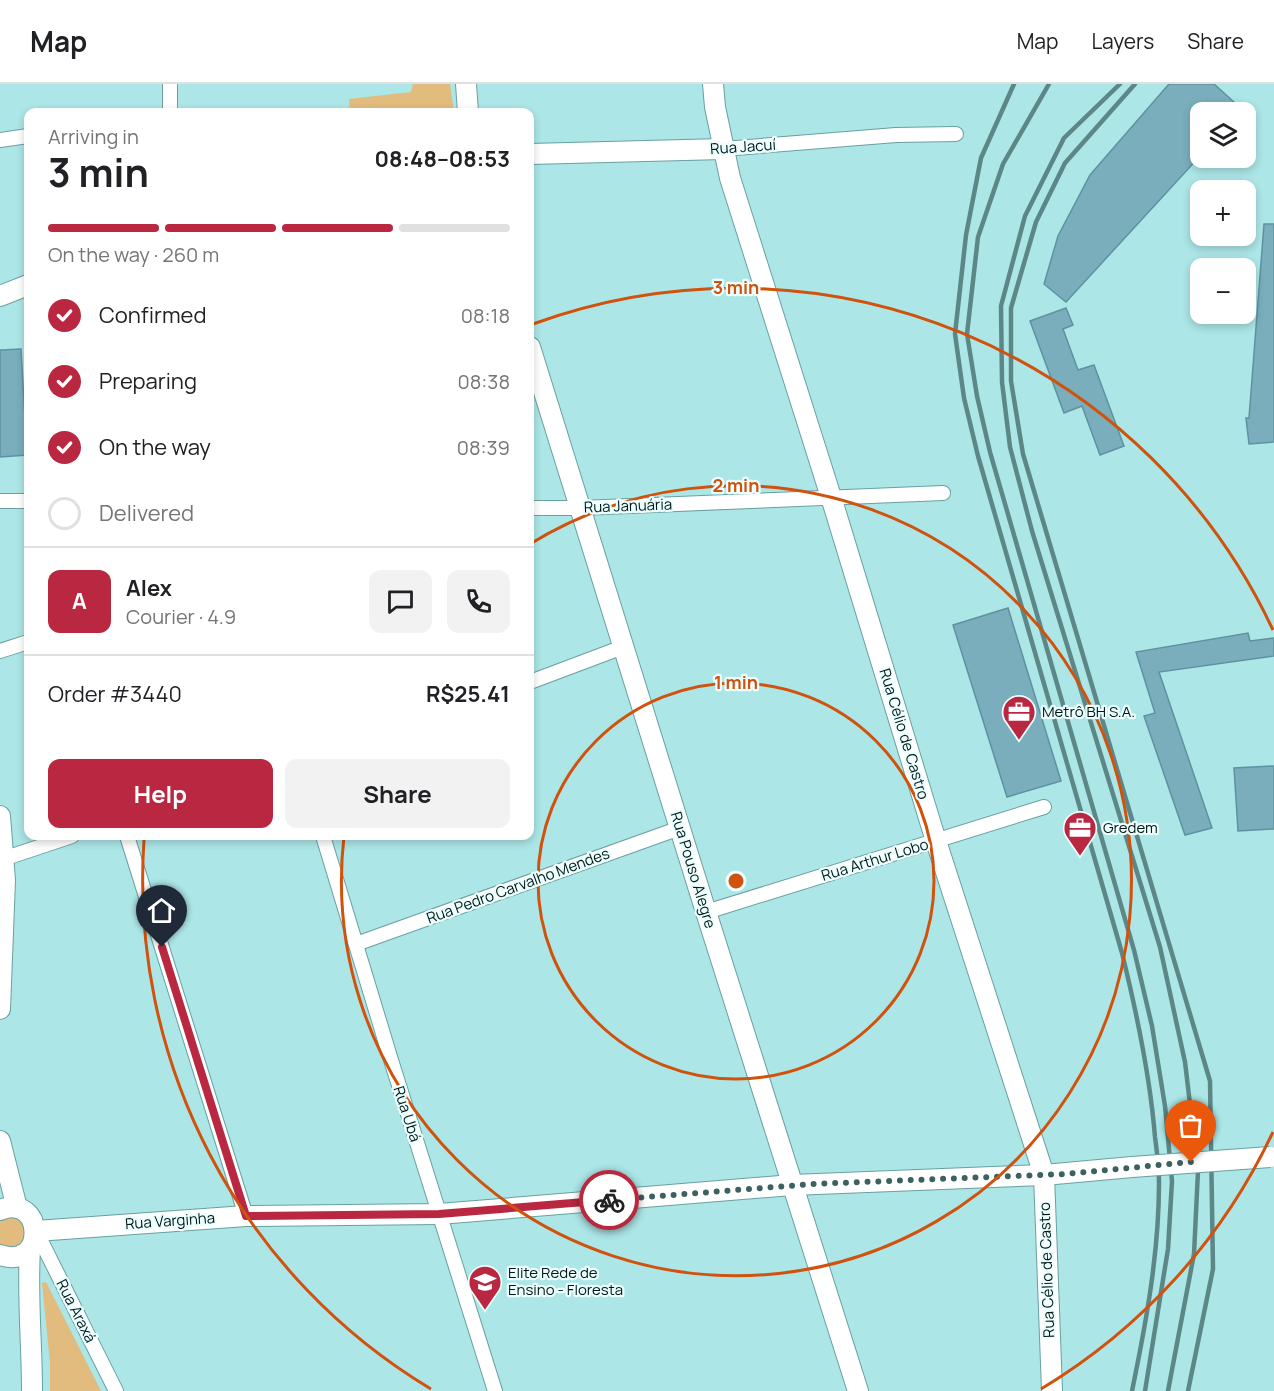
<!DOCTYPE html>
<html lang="en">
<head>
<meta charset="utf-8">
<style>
  :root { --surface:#fff; --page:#f2f2f2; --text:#202124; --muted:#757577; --line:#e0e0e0; --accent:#b92740 }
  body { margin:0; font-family:Manrope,sans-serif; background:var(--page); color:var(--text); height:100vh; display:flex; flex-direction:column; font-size:22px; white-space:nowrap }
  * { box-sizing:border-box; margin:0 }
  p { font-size:20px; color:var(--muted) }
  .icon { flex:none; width:33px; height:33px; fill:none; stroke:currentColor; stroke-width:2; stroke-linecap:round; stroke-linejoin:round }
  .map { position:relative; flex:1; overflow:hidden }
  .details { position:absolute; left:24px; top:24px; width:510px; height:732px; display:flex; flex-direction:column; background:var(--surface); border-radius:12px; box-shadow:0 3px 9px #0003 }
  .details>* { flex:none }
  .controls { position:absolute; left:1190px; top:18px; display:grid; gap:12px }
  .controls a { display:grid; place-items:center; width:66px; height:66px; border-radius:12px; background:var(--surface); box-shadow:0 3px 9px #0003; font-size:30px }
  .pin { position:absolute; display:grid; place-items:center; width:51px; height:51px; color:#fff; margin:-62px -26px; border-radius:50% 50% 50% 0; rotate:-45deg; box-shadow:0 0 6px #0007 }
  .pin .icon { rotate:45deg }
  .courier { position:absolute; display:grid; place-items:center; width:60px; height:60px; margin:-30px; border:4px solid #b92740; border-radius:50%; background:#fff; color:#222; box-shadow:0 2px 8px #0007 }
  .head em { font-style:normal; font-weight:700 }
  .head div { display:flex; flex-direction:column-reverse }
  .head { display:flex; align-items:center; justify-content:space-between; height:102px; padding:0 24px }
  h1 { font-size:39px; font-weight:700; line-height:45px }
  .bar { display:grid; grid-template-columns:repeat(4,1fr); gap:9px 6px; align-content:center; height:72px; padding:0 24px }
  .bar i { height:8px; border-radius:4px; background:var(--line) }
  .bar .active { background:var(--accent) }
  .bar p { grid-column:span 4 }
  .line { display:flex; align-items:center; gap:15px; padding:0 24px; border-top:2px solid var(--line) }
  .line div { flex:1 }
  .round { display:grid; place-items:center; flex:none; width:63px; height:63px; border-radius:12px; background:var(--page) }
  ol { padding:0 24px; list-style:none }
  li { display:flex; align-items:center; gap:18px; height:66px }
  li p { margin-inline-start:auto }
  li .icon { padding:6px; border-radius:50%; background:var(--accent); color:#fff; stroke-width:4 }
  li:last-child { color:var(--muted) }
  li i { width:33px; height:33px; border:3px solid var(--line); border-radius:50% }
  .action { display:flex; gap:12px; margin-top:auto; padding:12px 24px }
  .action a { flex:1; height:69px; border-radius:12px; background:var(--accent); color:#fff; font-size:24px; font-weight:700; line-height:69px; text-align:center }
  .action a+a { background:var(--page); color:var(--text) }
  header { display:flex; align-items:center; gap:36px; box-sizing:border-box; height:84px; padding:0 30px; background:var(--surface); border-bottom:2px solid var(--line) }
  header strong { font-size:28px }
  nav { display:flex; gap:33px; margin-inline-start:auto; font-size:21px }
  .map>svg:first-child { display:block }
  .green { fill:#e2bb7e }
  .building { fill:#7aaebd; stroke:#5f92a0; stroke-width:1.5 }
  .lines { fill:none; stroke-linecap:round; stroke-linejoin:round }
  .street-casing { stroke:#69a0a1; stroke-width:16 }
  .secondary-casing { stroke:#69a0a1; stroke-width:22 }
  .street { stroke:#fff; stroke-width:14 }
  .secondary { stroke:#fff; stroke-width:20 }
  .rail { stroke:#5d8787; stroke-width:4.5 }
  .secondary-bridge-casing { stroke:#69a0a1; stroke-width:22; stroke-linecap:butt }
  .secondary-bridge { stroke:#fff; stroke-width:20 }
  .done { stroke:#3d6060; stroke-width:6; stroke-dasharray:0 10.8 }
  .route { stroke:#b92740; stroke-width:8 }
  .ring { fill:none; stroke:#d1520d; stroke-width:3 }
  .labels { text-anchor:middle; stroke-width:4.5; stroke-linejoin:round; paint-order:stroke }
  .street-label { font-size:15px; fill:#021818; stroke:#edfefe }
  .poi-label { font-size:15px; fill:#021818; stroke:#edfefe; text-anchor:start }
  .centre { fill:#d1520d; stroke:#edfefe; stroke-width:3 }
  .ring-label { font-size:18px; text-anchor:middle; font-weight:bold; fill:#d1520d; stroke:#edfefe; stroke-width:4.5; stroke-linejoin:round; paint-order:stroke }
</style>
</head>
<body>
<header>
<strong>Map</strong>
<nav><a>Map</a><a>Layers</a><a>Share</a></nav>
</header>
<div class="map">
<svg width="1274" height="1307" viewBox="0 0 1274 1307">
  <rect width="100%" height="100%" fill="#ace6e7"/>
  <g class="green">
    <polygon points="413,0 450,0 454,28 350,28 349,15 411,8"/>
    <polygon points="12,1129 28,1140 24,1163 0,1165 0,1133"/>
    <polygon points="46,1198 101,1307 50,1307 50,1279 42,1199"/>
  </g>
  <g class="building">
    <polygon points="1169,0 1214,0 1245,28 1200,28 1200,72 1066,218 1044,200 1058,152 1090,91"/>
    <polygon points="1264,140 1274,140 1274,358 1249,360 1246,334 1249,334"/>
    <polygon points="1066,224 1073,241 1063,245 1078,286 1094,281 1124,362 1100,371 1082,322 1064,329 1030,237"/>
    <polygon points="21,265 27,371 0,373 0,266"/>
    <polygon points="1008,524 1061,697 1007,713 953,541"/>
    <polygon points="1248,549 1250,557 1274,554 1274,572 1159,588 1212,744 1185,751 1144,632 1155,629 1136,568"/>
    <polygon points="1274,682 1274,745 1238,747 1234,684"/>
  </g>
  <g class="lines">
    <g class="street-casing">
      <g id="street">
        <polyline points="170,0 170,28"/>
        <polyline points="0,56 28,52"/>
        <polyline points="723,65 896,51 956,50"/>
        <polyline points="0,417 28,417"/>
        <polyline points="530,424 580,424 943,409"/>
        <polyline points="0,567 28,558"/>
        <polyline points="530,598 623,563"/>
        <polyline points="127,752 246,1132"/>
        <polyline points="323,752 391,976 495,1307"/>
        <polyline points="0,776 72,752"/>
        <polyline points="706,828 1044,723"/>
        <polyline points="356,860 680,744"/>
        <polyline points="36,1147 116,1307"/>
      </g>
    </g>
    <g class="secondary-casing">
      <g id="secondary">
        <polyline points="466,0 468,28"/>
        <polyline points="713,0 715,23 730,94 831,413 936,757 1044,1091 1052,1307"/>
        <polyline points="530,70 723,65"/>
        <polyline points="0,212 28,201"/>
        <polyline points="530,263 706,828 858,1307"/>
        <polyline points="0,732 5,796 0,925"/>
        <polyline points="0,1057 17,1124"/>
        <path d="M0,1126C44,1108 48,1187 0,1171"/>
        <polyline points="36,1147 246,1132 439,1130 792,1101 1044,1091 1132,1083"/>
        <path d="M30,1165C27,1212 32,1259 32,1307"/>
      </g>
    </g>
    <use href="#street" class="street"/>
    <use href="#secondary" class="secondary"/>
    <g class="rail">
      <path d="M1014,0L981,74L966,151L955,250L964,314L978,372L1122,869C1137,930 1150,991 1155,1053C1157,1068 1159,1084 1159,1099C1159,1169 1146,1239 1132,1307"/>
      <polyline points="1049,0 1003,80 978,153 967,250 977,312 990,368 1134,866 1152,942 1165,1022 1172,1097 1168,1165 1145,1307"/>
      <polyline points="1120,0 1064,54 1025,132 1001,222 1002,298 1010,363 1032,447 1160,863 1185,978 1198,1087 1194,1170 1168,1307"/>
      <polyline points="1135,0 1065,79 1036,138 1011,224 1011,297 1023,370 1210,997 1213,1185 1188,1307"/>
    </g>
    <g class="secondary-bridge-casing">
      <polyline id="secondary-bridge" points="1132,1083 1270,1073"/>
    </g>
    <use href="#secondary-bridge" class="secondary-bridge"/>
  </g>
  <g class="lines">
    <polyline class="done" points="609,1116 813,1100 1065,1090 1191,1078"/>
    <polyline class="route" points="162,863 246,1132 439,1130 609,1116"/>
  </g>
  <g class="ring">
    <circle cx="736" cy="797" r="198"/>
    <path d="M530 460A395 395 0 1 1 344 752"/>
    <path d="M1273 1048A593 593 0 0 1 1041 1305M431 1305A593 593 0 0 1 144 756M533 240A593 593 0 0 1 1273 546"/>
  </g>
  <defs>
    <g id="office-pin" transform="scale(1.725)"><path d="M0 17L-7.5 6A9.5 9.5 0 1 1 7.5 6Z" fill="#b92740" stroke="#edfefe"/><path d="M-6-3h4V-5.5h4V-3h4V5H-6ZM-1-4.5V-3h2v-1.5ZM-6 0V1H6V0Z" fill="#fff"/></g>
    <g id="school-pin" transform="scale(1.725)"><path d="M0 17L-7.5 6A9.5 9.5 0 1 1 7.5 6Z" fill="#b92740" stroke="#edfefe"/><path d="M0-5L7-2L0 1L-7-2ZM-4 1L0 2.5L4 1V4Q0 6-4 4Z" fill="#fff"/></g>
  </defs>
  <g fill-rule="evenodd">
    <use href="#office-pin" x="1019" y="628"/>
    <use href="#office-pin" x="1080" y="744"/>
    <use href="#school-pin" x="485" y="1198"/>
  </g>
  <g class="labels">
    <g class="street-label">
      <text transform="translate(743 63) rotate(-4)" y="5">Rua Jacuí</text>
      <text transform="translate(628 422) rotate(-2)" y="5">Rua Januária</text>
      <text transform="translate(904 650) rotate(73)" y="5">Rua Célio de Castro</text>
      <text transform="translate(875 776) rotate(-17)" y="5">Rua Arthur Lobo</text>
      <text transform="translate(693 786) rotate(73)" y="5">Rua Pouso Alegre</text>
      <text transform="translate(518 802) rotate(-20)" y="5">Rua Pedro Carvalho Mendes</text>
      <text transform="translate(407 1030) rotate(72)" y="5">Rua Ubá</text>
      <text transform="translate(170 1137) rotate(-4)" y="5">Rua Varginha</text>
      <text transform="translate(1047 1186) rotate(-92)" y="5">Rua Célio de Castro</text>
      <text transform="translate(76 1227) rotate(63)" y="5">Rua Araxá</text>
    </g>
    <g class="poi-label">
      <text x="1042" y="633">Metrô BH S.A.</text>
      <text x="1103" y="749">Gredem</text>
      <text x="508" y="1194">Elite Rede de<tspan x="508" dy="17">Ensino - Floresta</tspan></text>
    </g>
  </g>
  <circle cx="736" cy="797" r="9" class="centre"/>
  <g class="ring-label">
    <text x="736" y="210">3 min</text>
    <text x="736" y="408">2 min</text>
    <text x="736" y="605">1 min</text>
  </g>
</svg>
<div class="controls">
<a><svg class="icon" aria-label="layers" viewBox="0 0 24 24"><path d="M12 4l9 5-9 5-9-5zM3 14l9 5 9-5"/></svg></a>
<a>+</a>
<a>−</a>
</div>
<div class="pin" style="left:1191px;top:1078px;background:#ea580c"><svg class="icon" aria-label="bag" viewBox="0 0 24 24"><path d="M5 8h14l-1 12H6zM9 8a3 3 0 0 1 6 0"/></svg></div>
<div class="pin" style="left:162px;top:863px;background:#1f2937"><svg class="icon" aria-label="home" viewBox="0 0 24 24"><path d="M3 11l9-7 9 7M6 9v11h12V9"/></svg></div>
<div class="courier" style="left:609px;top:1116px"><svg class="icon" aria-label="bike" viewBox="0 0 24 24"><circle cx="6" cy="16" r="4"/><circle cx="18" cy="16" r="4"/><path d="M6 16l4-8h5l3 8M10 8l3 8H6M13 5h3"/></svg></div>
<section class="details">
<div class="head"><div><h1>3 min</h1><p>Arriving in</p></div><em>08:48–08:53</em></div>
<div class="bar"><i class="active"></i><i class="active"></i><i class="active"></i><i></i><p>On the way · 260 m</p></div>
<ol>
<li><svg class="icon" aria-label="check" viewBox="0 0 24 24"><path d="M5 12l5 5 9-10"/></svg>Confirmed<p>08:18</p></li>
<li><svg class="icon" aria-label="check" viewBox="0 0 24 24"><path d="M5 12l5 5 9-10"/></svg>Preparing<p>08:38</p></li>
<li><svg class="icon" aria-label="check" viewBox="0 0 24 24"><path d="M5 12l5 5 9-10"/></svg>On the way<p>08:39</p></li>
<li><i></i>Delivered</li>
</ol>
<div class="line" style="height:108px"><b class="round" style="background:var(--accent);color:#fff">A</b><div><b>Alex</b><p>Courier · 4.9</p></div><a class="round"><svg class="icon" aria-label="chat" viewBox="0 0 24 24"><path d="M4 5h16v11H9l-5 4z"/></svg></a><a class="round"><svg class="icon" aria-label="phone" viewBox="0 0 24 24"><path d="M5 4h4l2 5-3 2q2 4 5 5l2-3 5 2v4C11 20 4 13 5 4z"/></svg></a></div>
<div class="line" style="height:78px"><div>Order #3440</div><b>R$25.41</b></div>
<div class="action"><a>Help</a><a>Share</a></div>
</section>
</div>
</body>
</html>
